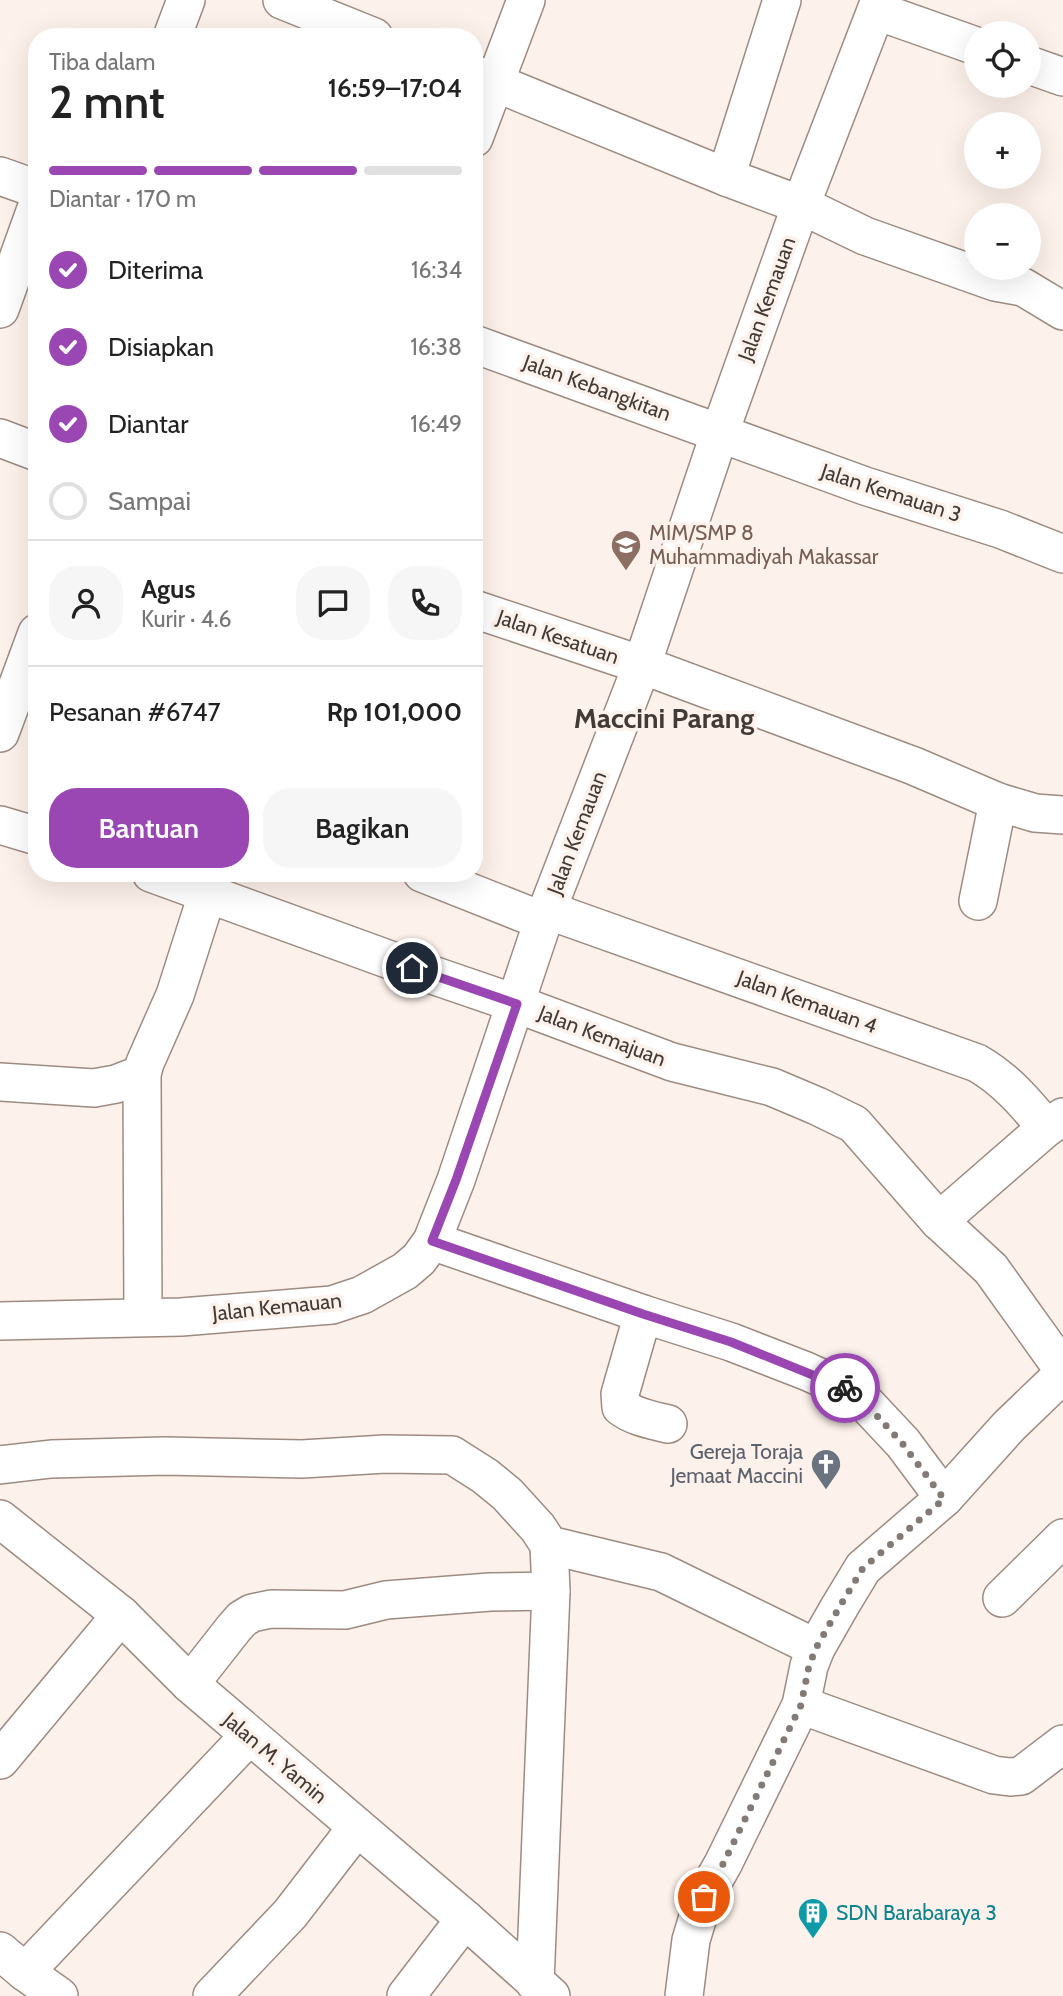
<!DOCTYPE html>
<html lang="id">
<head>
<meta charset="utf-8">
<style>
  :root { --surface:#fff; --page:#f6f6f6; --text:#222; --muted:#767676; --line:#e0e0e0; --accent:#9a46b3 }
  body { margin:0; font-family:Cabin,sans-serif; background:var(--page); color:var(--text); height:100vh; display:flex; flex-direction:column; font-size:26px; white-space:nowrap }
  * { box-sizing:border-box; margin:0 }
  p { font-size:23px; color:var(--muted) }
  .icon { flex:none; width:38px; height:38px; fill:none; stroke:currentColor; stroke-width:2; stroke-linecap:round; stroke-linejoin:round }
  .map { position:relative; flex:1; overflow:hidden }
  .sheet { position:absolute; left:28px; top:28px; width:455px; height:854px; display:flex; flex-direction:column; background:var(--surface); border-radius:28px; box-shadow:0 7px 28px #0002 }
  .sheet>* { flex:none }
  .buttons { position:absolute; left:964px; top:21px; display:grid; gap:14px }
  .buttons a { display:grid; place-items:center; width:77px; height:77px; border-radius:50%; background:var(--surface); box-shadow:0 7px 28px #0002; font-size:35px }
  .pin { position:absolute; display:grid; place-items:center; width:60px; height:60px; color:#fff; margin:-30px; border:4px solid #fff; border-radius:50%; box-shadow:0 2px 7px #0007 }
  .courier { position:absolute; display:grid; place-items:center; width:70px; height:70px; margin:-35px; border:5px solid #9a46b3; border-radius:50%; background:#fff; color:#222; box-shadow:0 2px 9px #0007 }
  .overview em { font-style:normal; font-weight:600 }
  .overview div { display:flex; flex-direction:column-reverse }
  .overview { display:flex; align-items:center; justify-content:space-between; height:119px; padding:0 21px }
  h1 { font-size:46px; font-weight:600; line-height:52px }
  .bar { display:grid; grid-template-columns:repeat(4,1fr); gap:10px 7px; align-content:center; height:84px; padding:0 21px }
  .bar i { height:9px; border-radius:5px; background:var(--line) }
  .bar .selected { background:var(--accent) }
  .bar p { grid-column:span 4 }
  .line { display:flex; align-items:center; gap:18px; padding:0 21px; border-top:2px solid var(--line) }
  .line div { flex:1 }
  .round { display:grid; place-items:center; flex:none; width:74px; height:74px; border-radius:28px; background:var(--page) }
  ol { padding:0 21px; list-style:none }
  li { display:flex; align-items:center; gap:21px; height:77px }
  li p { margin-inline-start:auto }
  li .icon { padding:7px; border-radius:50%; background:var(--accent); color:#fff; stroke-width:4 }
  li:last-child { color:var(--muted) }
  li i { width:38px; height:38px; border:4px solid var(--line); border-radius:50% }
  .button { display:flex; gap:14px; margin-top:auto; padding:14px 21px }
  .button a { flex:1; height:80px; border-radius:28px; background:var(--accent); color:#fff; font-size:28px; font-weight:600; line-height:80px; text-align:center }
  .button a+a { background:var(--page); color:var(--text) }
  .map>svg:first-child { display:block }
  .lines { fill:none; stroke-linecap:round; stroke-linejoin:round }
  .minor-casing { stroke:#9d8b81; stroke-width:40 }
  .minor { stroke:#fff; stroke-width:37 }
  .done { stroke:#837a75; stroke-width:7; stroke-dasharray:0 12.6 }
  .route { stroke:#9a46b3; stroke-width:9 }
  .labels { text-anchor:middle; stroke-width:7; stroke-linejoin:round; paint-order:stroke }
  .street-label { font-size:21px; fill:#423a36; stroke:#fdf2eb }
  .education-label { font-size:21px; fill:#785e54; stroke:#fdf2eb; text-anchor:start }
  .worship-label { font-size:21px; fill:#5b616d; stroke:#fdf2eb; text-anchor:end }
  .culture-label { font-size:21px; fill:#0d838f; stroke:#fdf2eb; text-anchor:start }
  .district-label { font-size:28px; font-weight:bold; fill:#423a36; stroke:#fdf2eb }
</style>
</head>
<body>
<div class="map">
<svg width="1063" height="1996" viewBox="0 0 1063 1996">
  <rect width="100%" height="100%" fill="#fdf2eb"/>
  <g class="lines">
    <g class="minor-casing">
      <g id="minor">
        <polyline points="282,0 374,37"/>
        <polyline points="877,11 976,46"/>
        <polyline points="172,37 186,0"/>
        <polyline points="1029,65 1063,77"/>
        <polyline points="474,74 726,177 801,205 865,236 995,282 1023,287 1063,311"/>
        <polyline points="474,138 526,0"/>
        <polyline points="0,176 37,189"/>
        <polyline points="726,177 782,0"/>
        <polyline points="0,309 37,206"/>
        <polyline points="474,344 865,486 1000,529 1063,554"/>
        <polyline points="0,438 37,452"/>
        <polyline points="474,609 642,665 914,766 998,802 1035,813 1063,815"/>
        <polyline points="0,733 37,633"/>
        <polyline points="0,825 37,836"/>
        <polyline points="151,873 412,968 517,1004 672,1062 772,1087 817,1106 854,1124 939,1221 991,1269 1059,1364 1061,1371 1060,1377 1009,1426 944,1498 863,1568 840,1606 816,1648 809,1666 801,1705 723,1864 704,1897 691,1940 684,1996"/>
        <polyline points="422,873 543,921"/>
        <polyline points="978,901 998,802"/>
        <path d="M547,910L977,1063C1005,1079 1026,1103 1046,1128"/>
        <polyline points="0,1082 94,1088 116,1084 142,1074"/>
        <polyline points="939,1221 1046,1128 1063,1117"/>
        <polyline points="432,1241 643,1314 731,1342 806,1371 857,1394 903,1443 944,1498"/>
        <path d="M643,1314L620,1394L621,1407C634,1417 652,1420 668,1424"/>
        <polyline points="143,1317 142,1074 145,1063 175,995 214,873"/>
        <polyline points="0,1321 181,1317 332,1305 362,1295 405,1271 419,1259 432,1241 456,1180 543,921 642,665 720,432 801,205 880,0"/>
        <polyline points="0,1465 51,1459 165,1456 302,1459 385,1454 452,1455 485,1476 507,1494 538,1528 549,1545 661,1572 816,1648"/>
        <polyline points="0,1519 121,1615 190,1684 465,1919 551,1996"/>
        <polyline points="1002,1598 1063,1538"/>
        <polyline points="190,1684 234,1628 242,1619 252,1613 271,1609 345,1610 386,1600 490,1592 551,1591"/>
        <polyline points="801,1705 994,1775 1010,1777 1021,1776 1063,1744"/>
        <polyline points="0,1760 121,1615"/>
        <polyline points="0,1951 25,1972 59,1996"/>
        <polyline points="25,1972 249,1736"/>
        <polyline points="535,1983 551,1591 549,1545"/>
        <polyline points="212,1996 290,1914 357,1827"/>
        <polyline points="406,1996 465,1919"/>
      </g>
    </g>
    <use href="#minor" class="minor"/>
  </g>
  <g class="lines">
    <polyline class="done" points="704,1897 723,1864 801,1705 809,1666 816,1648 840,1606 863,1568 944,1499 902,1443 857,1394 845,1388"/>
    <polyline class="route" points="412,968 517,1004 456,1180 432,1241 643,1314 731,1342 845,1388"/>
  </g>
  <defs>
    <g id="school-pin" transform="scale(1.575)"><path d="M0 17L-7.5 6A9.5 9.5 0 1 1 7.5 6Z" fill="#8d6e63" stroke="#fdf2eb"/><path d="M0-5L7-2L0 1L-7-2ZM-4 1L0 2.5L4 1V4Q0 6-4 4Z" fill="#fff"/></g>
    <g id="church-pin" transform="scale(1.575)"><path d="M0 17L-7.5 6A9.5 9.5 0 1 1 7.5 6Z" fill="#6b7280" stroke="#fdf2eb"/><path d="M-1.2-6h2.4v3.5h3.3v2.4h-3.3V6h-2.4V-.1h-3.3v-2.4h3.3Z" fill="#fff"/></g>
    <g id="building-pin" transform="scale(1.575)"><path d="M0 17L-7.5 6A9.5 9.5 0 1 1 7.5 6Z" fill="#0f9aa8" stroke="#fdf2eb"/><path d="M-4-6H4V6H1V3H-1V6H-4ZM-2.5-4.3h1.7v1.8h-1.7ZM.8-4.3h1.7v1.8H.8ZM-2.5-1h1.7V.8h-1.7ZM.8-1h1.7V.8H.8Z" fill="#fff"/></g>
  </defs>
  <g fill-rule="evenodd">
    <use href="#school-pin" x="626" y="545"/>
    <use href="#church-pin" x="826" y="1464"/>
    <use href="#building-pin" x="813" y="1913"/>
  </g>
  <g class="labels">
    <g class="street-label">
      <text transform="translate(767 299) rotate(-70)" y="7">Jalan Kemauan</text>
      <text transform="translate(597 388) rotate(20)" y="7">Jalan Kebangkitan</text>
      <text transform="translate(891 493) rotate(18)" y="7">Jalan Kemauan 3</text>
      <text transform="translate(558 637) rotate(19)" y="7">Jalan Kesatuan</text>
      <text transform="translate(577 833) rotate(-69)" y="7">Jalan Kemauan</text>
      <text transform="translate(807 1002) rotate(20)" y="7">Jalan Kemauan 4</text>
      <text transform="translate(602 1036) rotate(21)" y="7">Jalan Kemajuan</text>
      <text transform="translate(277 1307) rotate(-6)" y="7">Jalan Kemauan</text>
      <text transform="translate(275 1758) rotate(40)" y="7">Jalan M. Yamin</text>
    </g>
    <g class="education-label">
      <text x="649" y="540">MIM/SMP 8<tspan x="649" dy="24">Muhammadiyah Makassar</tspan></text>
    </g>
    <g class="worship-label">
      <text x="803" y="1459">Gereja Toraja<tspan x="803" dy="24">Jemaat Maccini</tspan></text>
    </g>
    <g class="culture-label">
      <text x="836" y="1920">SDN Barabaraya 3</text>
    </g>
    <g class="district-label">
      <text x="664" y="728">Maccini Parang</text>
    </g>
  </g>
</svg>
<div class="buttons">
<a><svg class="icon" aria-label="locate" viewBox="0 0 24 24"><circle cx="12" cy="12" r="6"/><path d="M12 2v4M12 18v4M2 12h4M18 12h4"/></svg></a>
<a>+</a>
<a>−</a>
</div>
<div class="pin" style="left:704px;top:1897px;background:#ea580c"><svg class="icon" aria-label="bag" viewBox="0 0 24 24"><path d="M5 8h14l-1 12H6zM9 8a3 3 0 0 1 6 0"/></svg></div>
<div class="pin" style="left:412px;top:968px;background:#1f2937"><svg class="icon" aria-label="home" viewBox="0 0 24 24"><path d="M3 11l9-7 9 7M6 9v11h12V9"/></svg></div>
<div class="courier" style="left:845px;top:1388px"><svg class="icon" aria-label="bike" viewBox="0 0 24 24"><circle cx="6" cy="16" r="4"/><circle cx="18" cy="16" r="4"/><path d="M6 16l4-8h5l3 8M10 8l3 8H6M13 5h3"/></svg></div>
<section class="sheet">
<div class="overview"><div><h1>2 mnt</h1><p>Tiba dalam</p></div><em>16:59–17:04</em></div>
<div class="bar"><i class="selected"></i><i class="selected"></i><i class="selected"></i><i></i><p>Diantar · 170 m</p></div>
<ol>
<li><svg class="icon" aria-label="check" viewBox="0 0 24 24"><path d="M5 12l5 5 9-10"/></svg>Diterima<p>16:34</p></li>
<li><svg class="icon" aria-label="check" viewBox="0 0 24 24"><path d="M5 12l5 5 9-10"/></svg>Disiapkan<p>16:38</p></li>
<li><svg class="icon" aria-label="check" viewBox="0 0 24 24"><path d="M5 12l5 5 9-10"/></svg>Diantar<p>16:49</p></li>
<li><i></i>Sampai</li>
</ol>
<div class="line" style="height:126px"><a class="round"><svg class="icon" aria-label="person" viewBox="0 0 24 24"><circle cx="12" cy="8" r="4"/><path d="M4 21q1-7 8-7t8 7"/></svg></a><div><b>Agus</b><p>Kurir · 4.6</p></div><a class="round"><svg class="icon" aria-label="chat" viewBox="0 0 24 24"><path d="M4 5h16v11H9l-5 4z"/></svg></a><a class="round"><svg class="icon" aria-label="phone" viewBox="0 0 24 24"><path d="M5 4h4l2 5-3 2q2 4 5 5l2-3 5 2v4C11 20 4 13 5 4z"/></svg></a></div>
<div class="line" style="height:91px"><div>Pesanan #6747</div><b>Rp 101,000</b></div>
<div class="button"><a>Bantuan</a><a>Bagikan</a></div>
</section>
</div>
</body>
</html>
